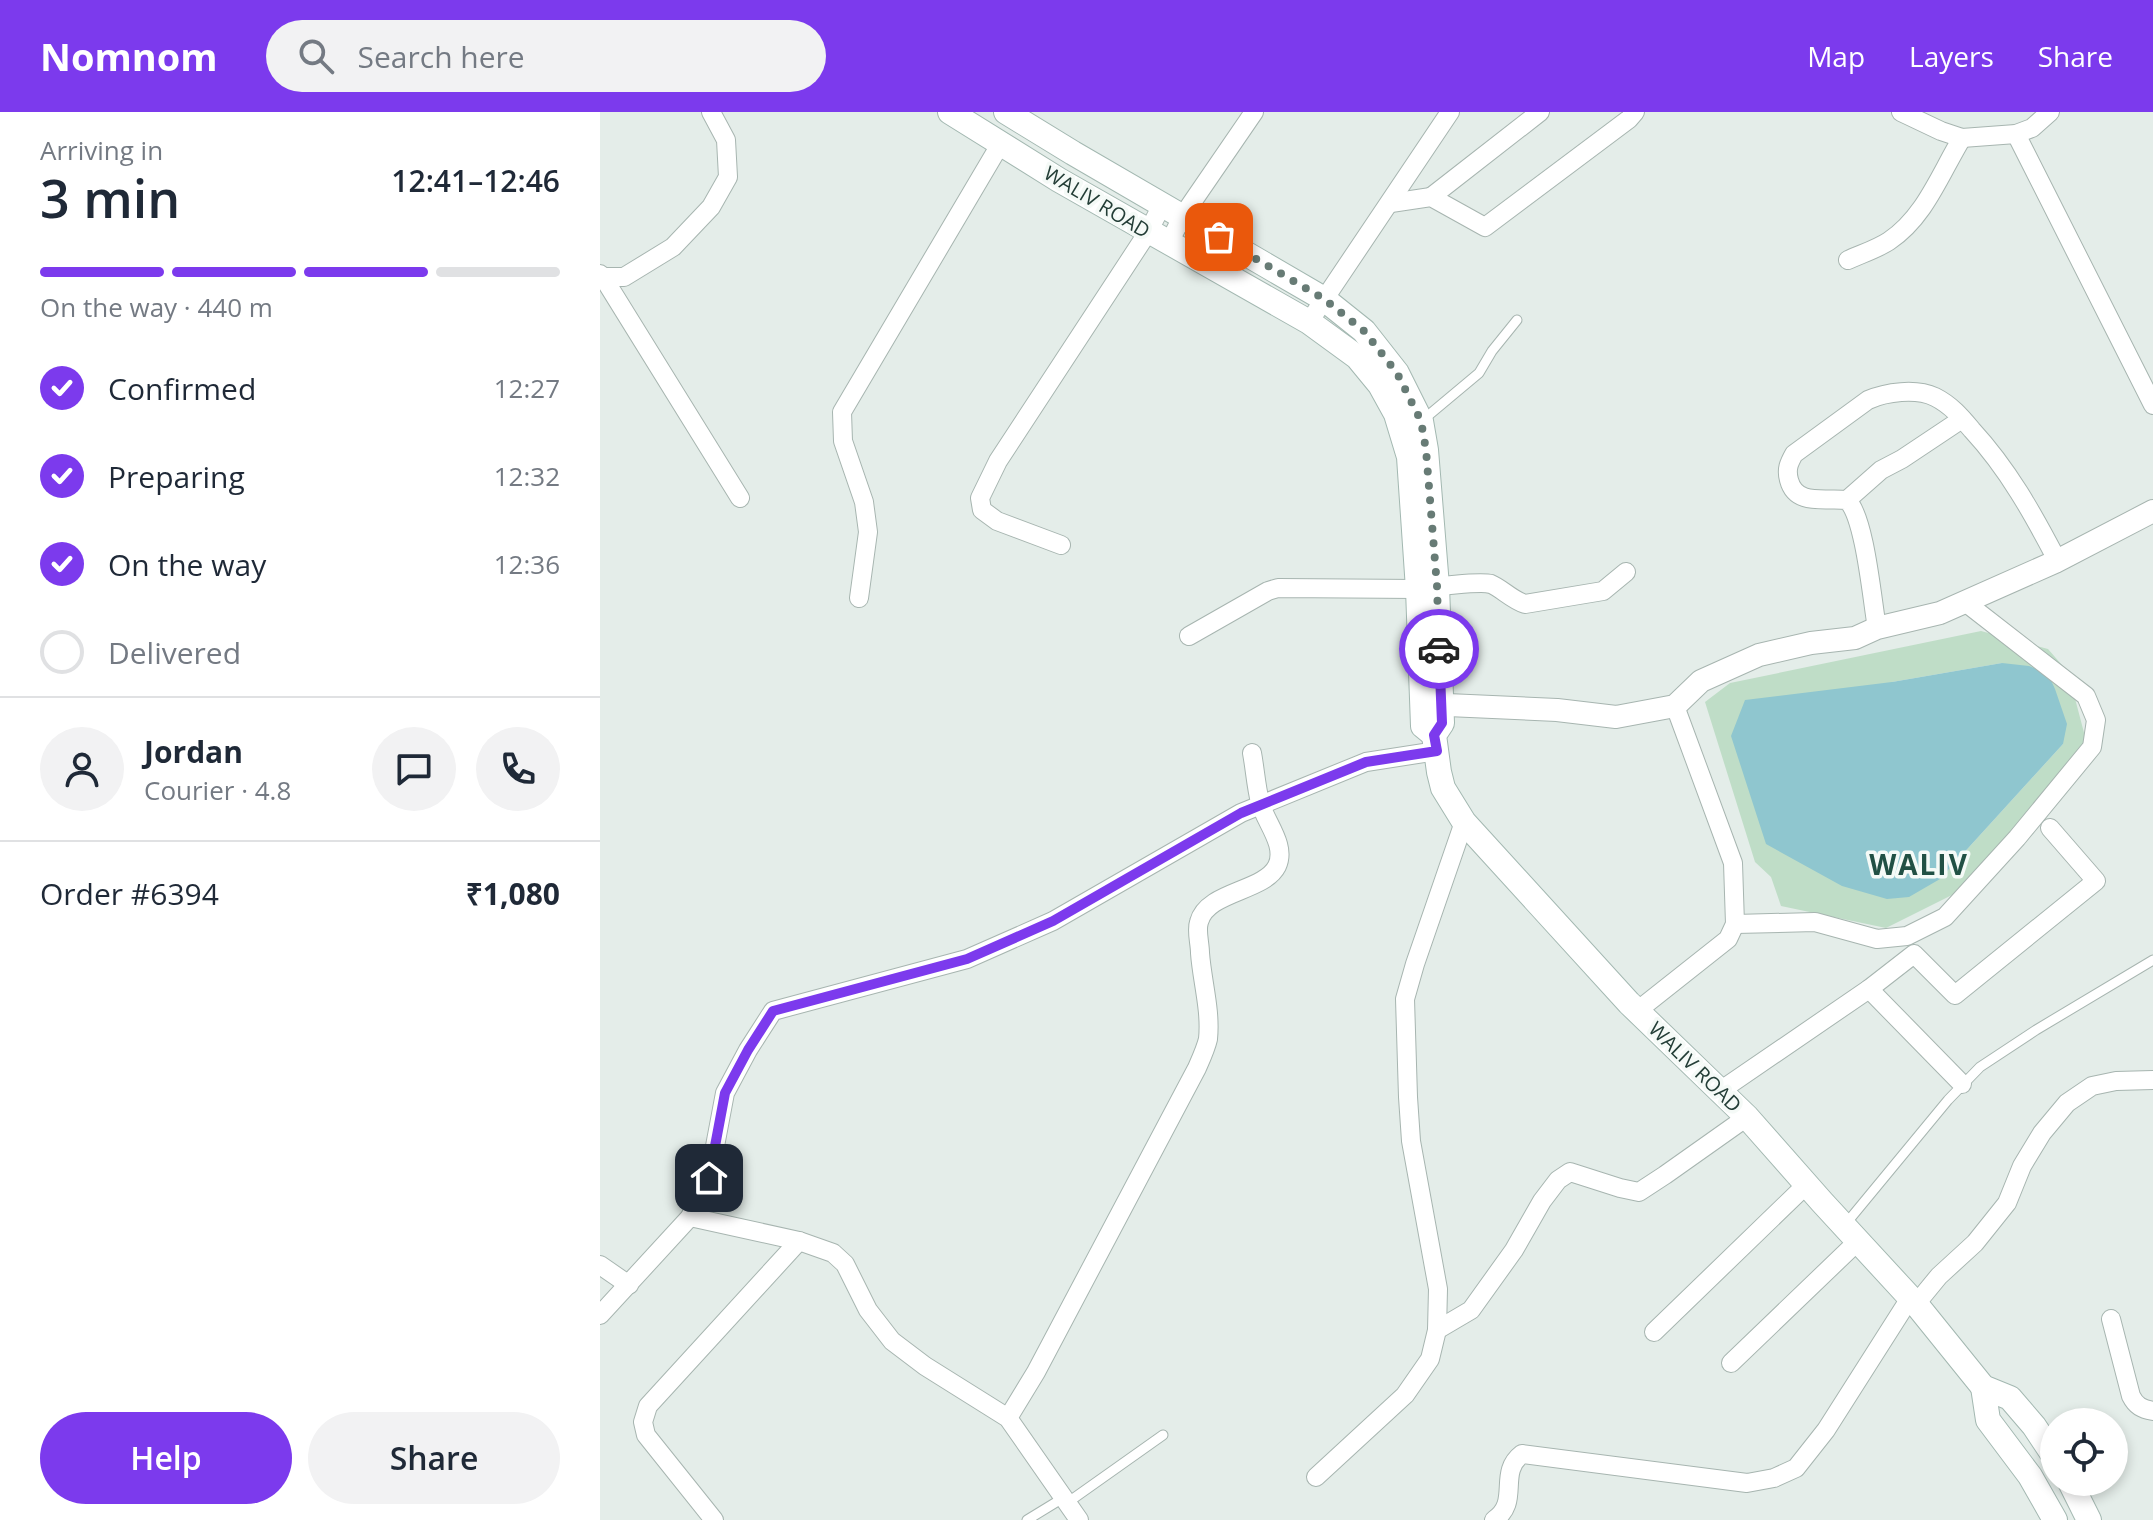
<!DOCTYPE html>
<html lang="en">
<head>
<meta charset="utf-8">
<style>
  :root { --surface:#fff; --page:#f2f2f3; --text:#1f2937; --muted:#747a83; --line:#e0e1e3; --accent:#7c3aed }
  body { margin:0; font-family:"Open Sans",sans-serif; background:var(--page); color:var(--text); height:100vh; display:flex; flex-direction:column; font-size:30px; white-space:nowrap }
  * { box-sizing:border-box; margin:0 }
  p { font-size:26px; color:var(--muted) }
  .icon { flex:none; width:44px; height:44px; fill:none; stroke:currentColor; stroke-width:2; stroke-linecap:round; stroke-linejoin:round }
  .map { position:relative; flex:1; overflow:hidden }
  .drawer { display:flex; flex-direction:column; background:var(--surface); width:600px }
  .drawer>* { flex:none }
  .fabs { position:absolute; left:1440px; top:1296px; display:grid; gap:16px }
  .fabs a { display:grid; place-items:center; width:88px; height:88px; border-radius:50%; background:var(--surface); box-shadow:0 4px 12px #0003; font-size:40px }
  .pin { position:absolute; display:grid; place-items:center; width:68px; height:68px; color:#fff; margin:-34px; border-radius:16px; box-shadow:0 4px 12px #0006 }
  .courier { position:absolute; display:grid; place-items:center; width:80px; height:80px; margin:-40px; border:6px solid #7c3aed; border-radius:50%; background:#fff; color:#222; box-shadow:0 2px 10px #0007 }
  .overview em { font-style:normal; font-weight:600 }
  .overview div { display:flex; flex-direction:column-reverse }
  .overview { display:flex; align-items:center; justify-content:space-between; height:136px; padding:0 40px }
  h1 { font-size:52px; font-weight:600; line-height:60px }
  .bar { display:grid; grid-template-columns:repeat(4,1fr); gap:12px 8px; align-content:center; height:96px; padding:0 40px }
  .bar i { height:10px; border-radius:6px; background:var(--line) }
  .bar .current { background:var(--accent) }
  .bar p { grid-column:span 4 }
  .line { display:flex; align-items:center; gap:20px; padding:0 40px; border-top:2px solid var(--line) }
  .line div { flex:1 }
  .round { display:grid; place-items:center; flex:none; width:84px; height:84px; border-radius:42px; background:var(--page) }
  ol { padding:0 40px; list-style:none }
  li { display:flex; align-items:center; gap:24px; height:88px }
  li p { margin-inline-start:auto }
  li .icon { padding:8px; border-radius:50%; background:var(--accent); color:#fff; stroke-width:4 }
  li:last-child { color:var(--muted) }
  li i { width:44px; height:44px; border:4px solid var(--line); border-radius:50% }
  .cta { display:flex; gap:16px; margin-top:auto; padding:16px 40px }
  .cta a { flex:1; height:92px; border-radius:48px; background:var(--accent); color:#fff; font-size:32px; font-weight:600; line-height:92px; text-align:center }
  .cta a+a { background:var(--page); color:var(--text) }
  header { display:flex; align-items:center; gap:48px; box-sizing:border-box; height:112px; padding:0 40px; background:var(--accent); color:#fff }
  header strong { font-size:38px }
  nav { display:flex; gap:44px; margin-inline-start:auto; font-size:28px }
  .search { width:560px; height:72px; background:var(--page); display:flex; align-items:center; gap:20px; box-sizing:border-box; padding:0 28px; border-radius:44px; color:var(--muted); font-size:30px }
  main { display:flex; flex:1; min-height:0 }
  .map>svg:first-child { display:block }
  .green { fill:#bfddc7; fill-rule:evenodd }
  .water { fill:#8fc6cf }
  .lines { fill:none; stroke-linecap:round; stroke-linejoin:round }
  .service-casing { stroke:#a7b5b0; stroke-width:11 }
  .minor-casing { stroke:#a7b5b0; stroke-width:20 }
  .tertiary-casing { stroke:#a7b5b0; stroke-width:24 }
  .secondary-casing { stroke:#a3b8b1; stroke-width:26 }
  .service { stroke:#fff; stroke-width:9 }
  .minor { stroke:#fff; stroke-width:18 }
  .tertiary { stroke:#fff; stroke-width:22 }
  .secondary { stroke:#fff; stroke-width:24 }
  .done { stroke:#677b75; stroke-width:8; stroke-dasharray:0 14.4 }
  .route { stroke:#7c3aed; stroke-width:10 }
  .labels { text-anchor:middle; stroke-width:7; stroke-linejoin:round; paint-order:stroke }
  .street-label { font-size:20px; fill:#243e37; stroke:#f5faf7 }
  .district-label { font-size:28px; font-weight:bold; letter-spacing:2px; fill:#215044; stroke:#f5faf7 }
</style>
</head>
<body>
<header>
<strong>Nomnom</strong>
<div class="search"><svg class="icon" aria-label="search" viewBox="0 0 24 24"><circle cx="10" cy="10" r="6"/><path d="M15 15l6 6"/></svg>Search here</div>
<nav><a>Map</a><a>Layers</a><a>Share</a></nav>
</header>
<main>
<section class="drawer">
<div class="overview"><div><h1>3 min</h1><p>Arriving in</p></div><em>12:41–12:46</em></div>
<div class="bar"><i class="current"></i><i class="current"></i><i class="current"></i><i></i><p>On the way · 440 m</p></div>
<ol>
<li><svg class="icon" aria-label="check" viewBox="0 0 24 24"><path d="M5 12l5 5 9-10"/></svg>Confirmed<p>12:27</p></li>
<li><svg class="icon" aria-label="check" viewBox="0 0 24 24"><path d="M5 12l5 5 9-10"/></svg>Preparing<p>12:32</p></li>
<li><svg class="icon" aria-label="check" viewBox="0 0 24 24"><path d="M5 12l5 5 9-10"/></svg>On the way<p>12:36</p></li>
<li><i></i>Delivered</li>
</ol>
<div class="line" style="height:144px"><a class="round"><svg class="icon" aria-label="person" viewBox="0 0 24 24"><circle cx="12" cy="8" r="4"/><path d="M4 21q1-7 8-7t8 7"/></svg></a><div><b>Jordan</b><p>Courier · 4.8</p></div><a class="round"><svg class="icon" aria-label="chat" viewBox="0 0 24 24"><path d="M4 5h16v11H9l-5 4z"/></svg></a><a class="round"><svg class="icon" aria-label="phone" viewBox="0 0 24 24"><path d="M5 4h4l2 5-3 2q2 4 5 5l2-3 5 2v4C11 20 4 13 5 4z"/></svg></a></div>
<div class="line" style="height:104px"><div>Order #6394</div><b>₹1,080</b></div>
<div class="cta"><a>Help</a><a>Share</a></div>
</section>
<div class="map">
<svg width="1553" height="1408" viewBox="0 0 1553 1408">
  <rect width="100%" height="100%" fill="#e4ede9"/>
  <path class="green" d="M1381,519L1448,537L1468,560L1487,632L1364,777L1286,816L1181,794L1171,765L1155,750L1105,590L1130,571ZM1402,551L1463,632L1340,767L1292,570Z"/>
  <polygon class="water" points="1402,551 1429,554 1448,562 1455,577 1467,612 1463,632 1340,767 1309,785 1287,787 1242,774 1166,732 1131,624 1145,588 1292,570"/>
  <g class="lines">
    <g class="service-casing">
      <g id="service">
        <polyline points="824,307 879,261 892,239 917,208"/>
        <polyline points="1244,1114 1348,988 1380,955 1436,918 1553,848"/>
        <polyline points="467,1391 563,1323"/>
        <polyline points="427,1408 463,1386"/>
      </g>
    </g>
    <g class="minor-casing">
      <g id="minor">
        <polyline points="1301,0 1341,19 1362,26 1416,22 1432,16 1450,0"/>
        <polyline points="1416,22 1553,293"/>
        <polyline points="831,85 940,0"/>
        <polyline points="791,91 831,85 885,115 1029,7 1035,0"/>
        <polyline points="569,131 582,105 654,0"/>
        <path d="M1248,148C1261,142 1277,137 1289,129C1325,105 1340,62 1362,26"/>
        <polyline points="0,162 3,165 24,165 73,135 111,95 128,65 126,28 111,0"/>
        <polyline points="3,165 140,386"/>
        <polyline points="709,210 850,0"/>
        <polyline points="1247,388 1281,358 1302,347 1362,307"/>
        <polyline points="461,433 397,409 382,398 380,386 398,349 548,120 562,93"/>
        <polyline points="259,486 268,420 264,390 243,329 242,300 401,31"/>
        <path d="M1277,516C1272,488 1265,405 1247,388C1226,385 1196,395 1189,368C1186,357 1189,351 1194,342L1268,288C1286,280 1316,276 1335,285C1351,293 1361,305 1372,318C1408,357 1433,402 1457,448"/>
        <path d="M589,524L668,479L678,476L818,477C831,475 880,469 891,472C901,476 912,488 925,492L1003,479L1026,460"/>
        <polyline points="1135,812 1215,810 1277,827 1307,824 1345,805 1417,726 1492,635 1496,608 1486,584 1365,490"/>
        <polyline points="1269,877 1362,972"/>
        <polyline points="1037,899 1128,827 1135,812 1133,751 1075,594"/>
        <polyline points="1120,979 1269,877 1314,842 1355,883 1496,769 1450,716"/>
        <polyline points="90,1105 199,1129 233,1141 245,1152 268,1198 292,1229 325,1254 408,1306 479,1408"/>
        <polyline points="0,1153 29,1173"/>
        <polyline points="1316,1192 1339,1164 1375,1131 1407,1091 1422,1054 1442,1021 1467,991 1492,974 1516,969 1553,968"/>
        <polyline points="0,1203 90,1105 109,1066 125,981 148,938 173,899 367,847 453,809 641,701 766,650 837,639"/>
        <path d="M1511,1207L1531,1284C1536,1294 1542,1297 1553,1299"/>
        <polyline points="837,1218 871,1198 914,1138 942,1089 958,1068 970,1060 1020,1076 1039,1080 1065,1063 1147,1005"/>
        <polyline points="1054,1220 1206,1073"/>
        <polyline points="1131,1251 1258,1129"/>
        <path d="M408,1306L436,1260L597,956C601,947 606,936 608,927C611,898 602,869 600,841C600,831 596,819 599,810C607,779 664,780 677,754C687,733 665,710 660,690C656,674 655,657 652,641"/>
        <polyline points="716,1365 805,1283 830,1247 837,1218 838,1177 811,1029 808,985 805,887 815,852 864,710"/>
        <polyline points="114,1408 46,1323 43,1310 48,1294 199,1129"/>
        <path d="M894,1408C921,1390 897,1361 922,1342L1147,1371L1174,1366L1196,1356L1226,1318L1310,1186"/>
      </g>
    </g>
    <g class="tertiary-casing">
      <polyline id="tertiary" points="825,592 957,598 1016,605 1075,594 1101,569 1159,543 1211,531 1255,526 1277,516 1340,501 1455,450 1553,399"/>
    </g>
    <g class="secondary-casing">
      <g id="secondary">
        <polyline points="350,0 459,68 709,210 757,245 780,273 796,302 809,345 818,477 823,614 834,623"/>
        <polyline points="406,0 473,41 724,187 764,219 797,261 821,309 826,338 837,474 842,611 834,623 839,660 843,676 864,710 1029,891 1147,1005 1222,1090 1316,1192 1383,1275 1410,1286 1434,1314 1454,1344"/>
        <polyline points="1383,1275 1388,1308 1430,1364 1455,1408"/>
        <polyline points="1470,1370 1489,1408"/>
      </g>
    </g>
    <use href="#service" class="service"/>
    <use href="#minor" class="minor"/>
    <use href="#tertiary" class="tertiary"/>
    <use href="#secondary" class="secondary"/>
  </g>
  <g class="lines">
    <polyline class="done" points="619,125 724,187 764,219 797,261 821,309 826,338 837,474 839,537"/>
    <polyline class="route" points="109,1066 125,981 148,938 173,899 367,847 453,809 641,701 766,650 837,639 834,623 842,611 839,537"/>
  </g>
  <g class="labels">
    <g class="street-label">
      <text transform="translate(497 90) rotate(31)" y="7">WALIV ROAD</text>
      <text transform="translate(1095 955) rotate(44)" y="7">WALIV ROAD</text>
    </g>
    <g class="district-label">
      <text x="1319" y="763">WALIV</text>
    </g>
  </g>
</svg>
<div class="fabs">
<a><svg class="icon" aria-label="locate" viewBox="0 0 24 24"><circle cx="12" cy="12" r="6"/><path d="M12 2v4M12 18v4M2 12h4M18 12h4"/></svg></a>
</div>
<div class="pin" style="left:619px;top:125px;background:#ea580c"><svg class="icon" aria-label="bag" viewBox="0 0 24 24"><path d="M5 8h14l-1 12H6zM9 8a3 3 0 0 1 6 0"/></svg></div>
<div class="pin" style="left:109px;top:1066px;background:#1f2937"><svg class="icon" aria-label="home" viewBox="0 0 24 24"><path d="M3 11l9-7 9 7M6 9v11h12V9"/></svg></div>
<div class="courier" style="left:839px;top:537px"><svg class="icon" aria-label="car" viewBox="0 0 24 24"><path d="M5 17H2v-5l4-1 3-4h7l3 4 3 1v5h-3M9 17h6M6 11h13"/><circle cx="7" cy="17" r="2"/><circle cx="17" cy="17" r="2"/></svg></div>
</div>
</main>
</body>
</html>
